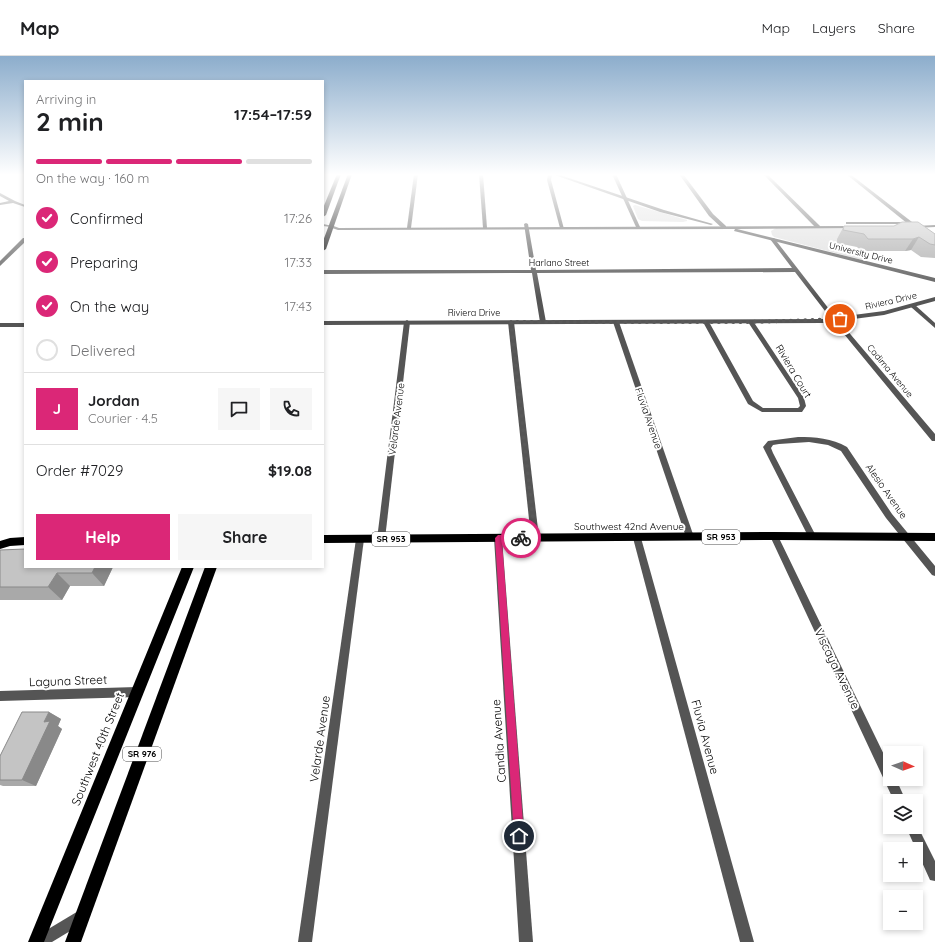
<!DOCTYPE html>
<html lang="en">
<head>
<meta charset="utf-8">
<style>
  :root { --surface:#fff; --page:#f6f6f6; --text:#202124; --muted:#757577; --line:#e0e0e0; --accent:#db2777 }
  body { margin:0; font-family:Quicksand,sans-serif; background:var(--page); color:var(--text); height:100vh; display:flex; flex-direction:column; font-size:15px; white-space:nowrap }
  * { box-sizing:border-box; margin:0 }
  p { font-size:13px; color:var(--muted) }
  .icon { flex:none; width:22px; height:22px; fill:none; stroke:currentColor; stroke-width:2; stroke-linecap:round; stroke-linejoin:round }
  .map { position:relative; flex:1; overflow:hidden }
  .side { position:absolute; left:24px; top:24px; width:300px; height:488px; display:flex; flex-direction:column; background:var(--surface); border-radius:0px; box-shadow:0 2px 6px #0003 }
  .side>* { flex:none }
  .needle { width:26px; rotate:92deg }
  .controls { position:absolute; left:883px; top:690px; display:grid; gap:8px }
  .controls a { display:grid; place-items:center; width:40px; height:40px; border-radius:0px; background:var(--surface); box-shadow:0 2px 6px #0003; font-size:20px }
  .pin { position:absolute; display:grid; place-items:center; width:34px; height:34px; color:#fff; margin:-17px; border:2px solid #fff; border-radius:50%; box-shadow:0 1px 4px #0007 }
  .courier { position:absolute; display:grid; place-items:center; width:40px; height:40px; margin:-20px; border:3px solid #db2777; border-radius:50%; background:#fff; color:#222; box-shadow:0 1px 5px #0007 }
  .head em { font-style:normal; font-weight:700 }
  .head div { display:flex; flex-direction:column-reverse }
  .head { display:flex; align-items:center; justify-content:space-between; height:68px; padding:0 12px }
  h1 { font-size:26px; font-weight:700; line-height:30px }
  .bar { display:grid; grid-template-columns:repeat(4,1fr); gap:6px 4px; align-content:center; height:48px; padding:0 12px }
  .bar i { height:5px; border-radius:3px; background:var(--line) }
  .bar .active { background:var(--accent) }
  .bar p { grid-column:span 4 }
  .line { display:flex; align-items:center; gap:10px; padding:0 12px; border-top:1px solid var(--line) }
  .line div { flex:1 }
  .round { display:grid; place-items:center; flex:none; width:42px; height:42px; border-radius:0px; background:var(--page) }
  ol { padding:0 12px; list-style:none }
  li { display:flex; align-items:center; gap:12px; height:44px }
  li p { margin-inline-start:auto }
  li .icon { padding:4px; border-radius:50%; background:var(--accent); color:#fff; stroke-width:4 }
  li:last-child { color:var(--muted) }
  li i { width:22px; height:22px; border:2px solid var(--line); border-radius:50% }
  .button { display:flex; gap:8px; margin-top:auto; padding:8px 12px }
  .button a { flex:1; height:46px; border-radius:0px; background:var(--accent); color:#fff; font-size:16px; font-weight:700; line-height:46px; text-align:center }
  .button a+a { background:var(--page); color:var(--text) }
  header { display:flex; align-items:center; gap:24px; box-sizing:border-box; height:56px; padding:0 20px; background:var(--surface); border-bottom:1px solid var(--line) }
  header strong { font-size:19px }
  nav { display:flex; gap:22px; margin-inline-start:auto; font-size:14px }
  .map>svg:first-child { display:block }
  .green { fill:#dcdcdc }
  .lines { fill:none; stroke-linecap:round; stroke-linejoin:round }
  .minor { fill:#555; fill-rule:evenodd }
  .tertiary { fill:#555; fill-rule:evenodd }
  .primary { fill:#000; fill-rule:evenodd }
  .wall { fill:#a9a9a9 }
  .shaded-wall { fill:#898989 }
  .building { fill:#c4c4c4; stroke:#898989 }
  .route { fill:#db2777 }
  .done { stroke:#595959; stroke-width:4; stroke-dasharray:0 7.2 }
  .labels { text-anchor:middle; stroke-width:4; stroke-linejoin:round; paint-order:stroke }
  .far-street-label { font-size:9px; fill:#000; stroke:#fff }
  .shield { fill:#fff; stroke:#4c4c4c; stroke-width:1 }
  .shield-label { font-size:9px; font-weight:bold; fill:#000 }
  .street-label { font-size:10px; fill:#000; stroke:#fff }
  .near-street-label { font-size:12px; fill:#000; stroke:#fff }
</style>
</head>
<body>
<header>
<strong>Map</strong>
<nav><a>Map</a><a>Layers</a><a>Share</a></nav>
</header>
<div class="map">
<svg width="935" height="886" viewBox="0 0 935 886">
  <rect width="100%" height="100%" fill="#fff"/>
  <g class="green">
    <polygon points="635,149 687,164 687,165 683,166 642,165 638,163 633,150"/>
    <polygon points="776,172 843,172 844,187 846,190 866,205 774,181 772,179 771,175"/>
  </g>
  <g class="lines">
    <g class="minor">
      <polygon points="414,118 418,118 411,172 409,173 407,172"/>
      <polygon points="479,118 483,118 487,172 485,173 483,172"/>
      <polygon points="548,118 552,118 551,124 564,173 560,172 547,124"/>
      <polygon points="612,118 616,118 640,171 640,172 636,171"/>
      <polygon points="679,118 683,118 713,158 726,170 726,172 722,172 709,160"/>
      <polygon points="763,118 767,118 820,170 820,172 816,172"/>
      <polygon points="846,118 850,118 912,166 912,168 908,168"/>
      <polygon points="0,137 15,145 25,149 25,151 13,147 0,149 0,147 9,145 0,140"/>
      <polygon points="526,167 528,168 536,214 792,212 770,183 774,182 829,253 935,378 935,385 932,385 825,255 795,216 537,217 546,266 543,268 540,266 532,217 323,218 323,214 531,214 524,168"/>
      <polygon points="323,168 333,170 331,171 323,170"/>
      <polygon points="23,182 25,182 25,186 0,210 0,205"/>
      <polygon points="911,249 915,249 935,267 935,272 911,251"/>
      <polygon points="407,264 410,266 385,483 384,485 378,485 377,483 404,266"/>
      <polygon points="511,264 514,266 539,482 538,484 532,484 531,482 508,266"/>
      <polygon points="616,264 619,266 694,481 693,483 687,483 686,481 613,266"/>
      <polygon points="706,264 709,266 753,345 763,352 798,352 800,350 798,342 748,266 753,265 804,342 806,350 802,356 762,356 748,348 703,266"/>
      <path d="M798,381C815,381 832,382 847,391L892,458L935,510V520L932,519L886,462L841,395L828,389L809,386L779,388L773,389L771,392L773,397L816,480L815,482H809L763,391L768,385Z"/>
      <polygon points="774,477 777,478 778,480 890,711 890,723 896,723 906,745 894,745 770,480 771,478"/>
      <polygon points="498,479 501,480 502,482 533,886 519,886 494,482 495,480"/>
      <polygon points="637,479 640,480 641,482 754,886 740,886 633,482 634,480"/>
      <polygon points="360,480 363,481 364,483 312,886 298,886 356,483 357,481"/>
      <polygon points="137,631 141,632 142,636 141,640 137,641 0,645 0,635"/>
      <polygon points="916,767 935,805 935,825 930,824 906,771 916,771"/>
      <polygon points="80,854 85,856 87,861 85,866 52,886 33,886 35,881"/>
    </g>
    <g class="tertiary">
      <polygon points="552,118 557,118 664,154 713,168 711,169 660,156"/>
      <polygon points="846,166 910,166 912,167 910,168 846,168"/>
      <polygon points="331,169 339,172 854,170 856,170 856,172 737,173 935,222 935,226 734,175 735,173 338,174 329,171 329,169"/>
      <polygon points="935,169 935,171 915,172 913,171 915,170"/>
      <polygon points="935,241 935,245 884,259 823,267 323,269 323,265 823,263 884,255"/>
      <rect x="0" y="267" width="25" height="4"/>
    </g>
    <g class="primary">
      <polygon points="337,118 341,118 326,159 323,161 323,152"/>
      <polygon points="348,118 352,118 326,193 323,195 323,185"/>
      <polygon points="774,476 935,477 935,485 774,484 323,487 323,479"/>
      <polygon points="25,481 25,489 10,490 0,493 0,485 10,482"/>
      <polygon points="182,511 194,511 44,886 28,886"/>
      <polygon points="205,511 217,511 81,886 65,886"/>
    </g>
  </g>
  <g class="wall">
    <polygon points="844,170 935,178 935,202 921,201 911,194 905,195 861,195 857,191 837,187 837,183"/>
    <polygon points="0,494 113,511 104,530 70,530 62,544 0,544"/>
    <polygon points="49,656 61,663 58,670 62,673 36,730 3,730 0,729 0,700"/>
  </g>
  <g class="shaded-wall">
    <polygon points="919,181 911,194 905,195 913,183"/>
    <polygon points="95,511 113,511 104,530 92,517"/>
    <polygon points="57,517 70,530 62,544 48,531"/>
    <polygon points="49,656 61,663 58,670 62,673 36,730 22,724 44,666"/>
  </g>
  <g class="building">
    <polygon points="902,166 918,166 935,178 935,189 930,188 919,181 913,183 868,183 864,178 843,174 844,170 894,170"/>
    <polygon points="25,493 25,511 95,511 92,517 57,517 48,531 0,531 0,494"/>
    <polygon points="22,656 49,656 44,666 50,665 22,724 0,724 0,700"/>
  </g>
  <linearGradient id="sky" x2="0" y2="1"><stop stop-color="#8cadcc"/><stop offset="0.49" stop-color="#fff"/><stop offset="1" stop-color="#fff" stop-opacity="0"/></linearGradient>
  <rect width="935" height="242" fill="url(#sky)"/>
  <polygon class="route" points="498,479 521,479 524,482 521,485 502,485 524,780 522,784 519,785 515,784 514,780 495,482"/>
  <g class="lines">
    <polyline class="done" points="521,482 535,482 511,266 751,266 840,263"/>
  </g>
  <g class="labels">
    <g class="far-street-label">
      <text transform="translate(861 197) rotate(14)" y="3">University Drive</text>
      <text x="559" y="210">Harlano Street</text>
      <text transform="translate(891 245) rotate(-13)" y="3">Riviera Drive</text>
      <text x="474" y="260">Riviera Drive</text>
      <text transform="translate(890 315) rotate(50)" y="3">Cadima Avenue</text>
    </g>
    <g class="shield">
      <rect x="702" y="474" width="38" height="14" rx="3"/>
      <rect x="372" y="476" width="38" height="14" rx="3"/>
      <rect x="123" y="691" width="38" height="14" rx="3"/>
    </g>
    <g class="shield-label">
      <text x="721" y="484">SR 953</text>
      <text x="391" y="486">SR 953</text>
      <text x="142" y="701">SR 976</text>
    </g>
    <g class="street-label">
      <text transform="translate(794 315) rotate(59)" y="4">Riviera Court</text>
      <text transform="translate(649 362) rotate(71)" y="4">Fluvia Avenue</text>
      <text transform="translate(396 363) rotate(-83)" y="4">Velarde Avenue</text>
      <text transform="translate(887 435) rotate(55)" y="4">Alesio Avenue</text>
      <text x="629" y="474">Southwest 42nd Avenue</text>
    </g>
    <g class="near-street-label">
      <text transform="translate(837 613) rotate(64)" y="4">Viscaya Avenue</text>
      <text transform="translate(68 625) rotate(-2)" y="4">Laguna Street</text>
      <text transform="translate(705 681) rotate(75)" y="4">Fluvia Avenue</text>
      <text transform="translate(320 683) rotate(-82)" y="4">Velarde Avenue</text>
      <text transform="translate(499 685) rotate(-94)" y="4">Candia Avenue</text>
      <text transform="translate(98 693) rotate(-68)" y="4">Southwest 40th Street</text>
    </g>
  </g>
</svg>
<div class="controls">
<a><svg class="needle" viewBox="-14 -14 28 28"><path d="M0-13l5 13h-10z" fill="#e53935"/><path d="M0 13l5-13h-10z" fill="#757577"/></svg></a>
<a><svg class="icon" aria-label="layers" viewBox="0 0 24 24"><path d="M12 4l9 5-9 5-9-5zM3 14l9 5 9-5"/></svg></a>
<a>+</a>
<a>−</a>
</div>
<div class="pin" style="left:840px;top:263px;background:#ea580c"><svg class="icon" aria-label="bag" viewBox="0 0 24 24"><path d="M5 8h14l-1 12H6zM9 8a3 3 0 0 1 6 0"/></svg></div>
<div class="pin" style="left:519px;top:780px;background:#1f2937"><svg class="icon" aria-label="home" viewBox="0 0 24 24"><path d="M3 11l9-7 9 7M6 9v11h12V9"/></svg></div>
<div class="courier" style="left:521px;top:482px"><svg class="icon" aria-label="bike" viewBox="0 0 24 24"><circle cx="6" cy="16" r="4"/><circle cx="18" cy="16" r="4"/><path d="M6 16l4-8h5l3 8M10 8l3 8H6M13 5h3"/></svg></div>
<section class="side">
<div class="head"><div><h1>2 min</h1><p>Arriving in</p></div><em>17:54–17:59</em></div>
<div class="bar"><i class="active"></i><i class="active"></i><i class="active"></i><i></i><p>On the way · 160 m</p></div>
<ol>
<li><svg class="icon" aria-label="check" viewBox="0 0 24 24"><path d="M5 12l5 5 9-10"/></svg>Confirmed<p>17:26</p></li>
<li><svg class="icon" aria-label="check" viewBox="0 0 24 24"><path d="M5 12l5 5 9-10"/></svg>Preparing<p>17:33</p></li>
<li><svg class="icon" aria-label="check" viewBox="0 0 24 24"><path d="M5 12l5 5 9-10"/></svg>On the way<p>17:43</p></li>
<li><i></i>Delivered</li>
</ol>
<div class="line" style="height:72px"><b class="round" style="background:var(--accent);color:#fff">J</b><div><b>Jordan</b><p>Courier · 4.5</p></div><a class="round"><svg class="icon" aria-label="chat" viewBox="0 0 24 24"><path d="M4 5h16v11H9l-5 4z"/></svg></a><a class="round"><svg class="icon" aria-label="phone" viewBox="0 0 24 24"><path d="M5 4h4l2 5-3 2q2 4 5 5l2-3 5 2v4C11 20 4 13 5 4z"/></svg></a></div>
<div class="line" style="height:52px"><div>Order #7029</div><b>$19.08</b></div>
<div class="button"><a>Help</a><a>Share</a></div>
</section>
</div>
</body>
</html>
